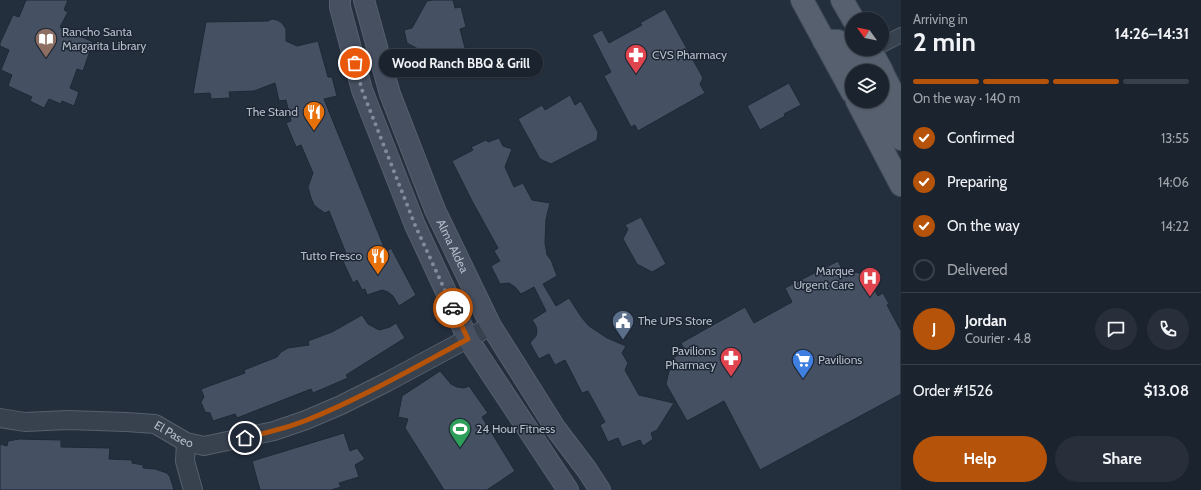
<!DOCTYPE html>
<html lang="en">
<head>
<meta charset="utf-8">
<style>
  :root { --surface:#1b232e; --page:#282f3a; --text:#f1f3f6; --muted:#a0a4aa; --line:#39404a; --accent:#b45309 }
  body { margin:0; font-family:Cabin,sans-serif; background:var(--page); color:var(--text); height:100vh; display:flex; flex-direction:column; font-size:15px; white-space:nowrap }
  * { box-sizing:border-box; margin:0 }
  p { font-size:13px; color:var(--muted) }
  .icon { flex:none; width:22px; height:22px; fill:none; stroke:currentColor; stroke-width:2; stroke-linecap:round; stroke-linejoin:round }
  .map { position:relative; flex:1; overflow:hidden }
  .sheet { display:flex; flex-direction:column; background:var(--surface); width:300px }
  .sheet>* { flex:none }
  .needle { width:26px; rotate:303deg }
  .tools { position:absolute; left:845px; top:12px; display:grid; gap:8px }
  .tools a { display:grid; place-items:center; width:44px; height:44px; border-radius:50%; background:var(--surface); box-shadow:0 1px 3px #0004,0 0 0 1px var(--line); font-size:20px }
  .pin { position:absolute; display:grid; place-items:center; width:34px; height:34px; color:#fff; margin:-17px; border:2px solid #fff; border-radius:50%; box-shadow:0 1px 4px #0007 }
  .courier { position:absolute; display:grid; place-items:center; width:40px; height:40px; margin:-20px; border:3px solid #b45309; border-radius:50%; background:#fff; color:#222; box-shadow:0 1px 5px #0007 }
  .bubble { position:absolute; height:28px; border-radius:14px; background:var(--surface); box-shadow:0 1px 3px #0004,0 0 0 1px var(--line); font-size:13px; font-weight:800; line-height:28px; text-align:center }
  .headline em { font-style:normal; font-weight:800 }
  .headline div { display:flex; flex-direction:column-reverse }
  .headline { display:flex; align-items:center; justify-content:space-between; height:68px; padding:0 12px }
  h1 { font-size:26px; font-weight:800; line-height:30px }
  .bar { display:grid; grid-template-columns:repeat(4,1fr); gap:6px 4px; align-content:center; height:48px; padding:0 12px }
  .bar i { height:5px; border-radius:3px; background:var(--line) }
  .bar .current { background:var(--accent) }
  .bar p { grid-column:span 4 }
  .line { display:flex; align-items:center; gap:10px; padding:0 12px; border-top:1px solid var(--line) }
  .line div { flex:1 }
  .round { display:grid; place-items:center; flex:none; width:42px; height:42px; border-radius:21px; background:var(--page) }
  ol { padding:0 12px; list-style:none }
  li { display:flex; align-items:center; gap:12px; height:44px }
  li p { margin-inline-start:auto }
  li .icon { padding:4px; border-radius:50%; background:var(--accent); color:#fff; stroke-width:4 }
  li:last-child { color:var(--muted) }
  li i { width:22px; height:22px; border:2px solid var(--line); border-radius:50% }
  .primary-button { display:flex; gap:8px; margin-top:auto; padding:8px 12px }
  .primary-button a { flex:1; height:46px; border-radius:24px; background:var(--accent); color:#fff; font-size:16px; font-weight:800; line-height:46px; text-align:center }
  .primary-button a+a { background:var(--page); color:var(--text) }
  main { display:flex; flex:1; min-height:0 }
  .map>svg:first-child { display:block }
  .building { fill:#455162; stroke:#1f2835 }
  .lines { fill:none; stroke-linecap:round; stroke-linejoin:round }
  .minor-casing { stroke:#565f6c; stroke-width:16 }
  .tertiary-casing { stroke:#565f6c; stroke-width:20 }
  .secondary-casing { stroke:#565f6c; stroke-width:22 }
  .primary-casing { stroke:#414a57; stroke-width:24 }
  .minor { stroke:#38414e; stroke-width:14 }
  .tertiary { stroke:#38414e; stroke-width:18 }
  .secondary { stroke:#465061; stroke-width:20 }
  .primary { stroke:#56606e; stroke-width:22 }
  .done { stroke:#828b98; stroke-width:4; stroke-dasharray:0 7.2 }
  .route { stroke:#b45309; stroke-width:5 }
  .labels { text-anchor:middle; stroke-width:3; stroke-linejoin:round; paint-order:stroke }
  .poi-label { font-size:12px; fill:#b4bcc9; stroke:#1d2633; text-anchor:start }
  .street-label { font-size:12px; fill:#b4bcc9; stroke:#1d2633 }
</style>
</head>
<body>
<main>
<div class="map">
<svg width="901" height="490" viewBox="0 0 901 490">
  <rect width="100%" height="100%" fill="#242f3e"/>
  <g class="building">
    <polygon points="26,0 68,0 64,10 68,12 60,27 93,42 83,71 77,69 70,88 79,92 74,106 62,101 61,104 49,99 44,108 30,101 32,97 8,86 12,75 1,70 9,50 0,46 0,43 13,15 19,17"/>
    <polygon points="432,0 453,0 455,8 461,7 466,27 460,29 465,48 470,47 473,58 436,68 432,53 424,55 424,51 419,53 418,49 407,43 404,30 412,28 427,1"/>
    <polygon points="665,9 703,78 700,84 705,93 638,131 635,125 631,127 604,76 611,72 592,35 602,30 609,43 642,25 640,23"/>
    <polygon points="272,19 277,20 282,23 286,29 286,41 297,46 318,41 328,77 332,77 337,96 324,99 386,252 391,248 416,295 399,306 393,296 388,292 382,290 367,295 365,289 362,290 357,280 353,283 342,259 347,256 329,211 325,213 319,209 314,205 311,198 308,187 313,173 301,145 296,147 286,123 291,121 286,100 279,101 275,83 254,91 229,92 230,98 211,99 210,93 193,94 206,22 268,21"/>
    <polygon points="789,83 801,105 784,114 785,116 760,130 747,106"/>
    <polygon points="570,95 575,105 581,101 598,132 597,140 551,164 540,159 518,119 542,105 545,110"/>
    <polygon points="499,138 503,146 512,149 505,167 514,187 523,183 532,200 550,203 546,219 545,243 547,255 551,260 557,276 543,284 556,306 569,298 582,318 589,326 607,338 626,346 622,353 628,363 625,370 639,395 674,403 657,430 651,433 653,439 643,446 640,440 622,447 618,438 608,442 600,425 605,422 588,391 582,393 565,360 555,365 549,354 539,359 530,343 536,336 537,331 536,326 532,320 546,311 534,287 521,294 515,287 509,283 500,284 491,266 500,261 494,251 498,248 472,201 452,161 473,150 471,147 486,140 488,142"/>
    <polygon points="641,217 666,264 652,272 637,264 623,239 628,229 625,225"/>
    <polygon points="838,261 846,277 856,272 866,275 878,296 883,293 889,304 887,305 901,331 901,394 760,470 724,401 687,421 666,384 669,371 678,366 673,358 685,351 681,343 745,307 754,323 792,302 785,288"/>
    <polygon points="362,315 368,324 379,330 390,327 396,323 405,338 346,375 348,378 313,393 311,389 237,418 235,414 213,421 210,413 205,412 201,402 204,397 201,389 245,373 244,370 277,357 281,352 288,348 309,345 308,341 332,332"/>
    <polygon points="440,371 451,384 457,387 464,388 469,386 488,413 482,417 515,471 487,490 444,490 405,428 408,419 398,417 402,396"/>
    <polygon points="344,433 350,451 357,448 365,459 355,465 359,477 339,483 341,487 331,490 260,490 252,461"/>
    <polygon points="19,439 61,440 61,447 110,448 109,459 132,460 132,463 143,465 143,468 155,469 167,473 170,477 174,490 0,490 0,444 7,446 8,441"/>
  </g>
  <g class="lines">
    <g class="minor-casing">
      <polyline id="minor" points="882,45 901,35"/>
    </g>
    <g class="tertiary-casing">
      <g id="tertiary">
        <path id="s1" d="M0,418L25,422L68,420L126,422L155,424L186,442L204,446L274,431L306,420L341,405L387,382L491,326"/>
        <polyline points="186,442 185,461 193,490"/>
      </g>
    </g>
    <g class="secondary-casing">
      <g id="secondary">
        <polyline points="340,0 340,7 362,90 415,225 468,339 568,490"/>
        <path id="s2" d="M364,0L390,94L435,210L491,326L556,429L587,470L600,490"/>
      </g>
    </g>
    <g class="primary-casing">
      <g id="primary">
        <polyline points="802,0 852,92"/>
        <polyline points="842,0 853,19"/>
        <polyline points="824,41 838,41 845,45 860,71"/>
        <polyline points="870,49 882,71"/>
        <polyline points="882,72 901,109"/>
        <polyline points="857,101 901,185"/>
        <polyline points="877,101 901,139"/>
      </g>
    </g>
    <use href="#minor" class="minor"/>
    <use href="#tertiary" class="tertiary"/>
    <use href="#secondary" class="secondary"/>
    <use href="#primary" class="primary"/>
  </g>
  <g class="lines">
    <polyline class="done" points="355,63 362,90 415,225 453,308"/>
    <path class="route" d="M245,438C266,433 287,428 307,420C362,398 415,367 468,339L453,308"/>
  </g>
  <defs>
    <g id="library-pin" transform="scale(1.15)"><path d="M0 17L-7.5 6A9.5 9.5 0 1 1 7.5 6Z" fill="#8d6e63" stroke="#1d2633"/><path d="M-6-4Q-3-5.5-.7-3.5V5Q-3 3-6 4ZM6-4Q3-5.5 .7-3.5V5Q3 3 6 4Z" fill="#fff"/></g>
    <g id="pharmacy-pin" transform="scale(1.15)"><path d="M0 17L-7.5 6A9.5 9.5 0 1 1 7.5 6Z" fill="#e0444e" stroke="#1d2633"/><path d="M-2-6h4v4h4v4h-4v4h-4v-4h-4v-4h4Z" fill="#fff"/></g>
    <g id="restaurant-pin" transform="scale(1.15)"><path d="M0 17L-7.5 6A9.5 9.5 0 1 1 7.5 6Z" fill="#e8710a" stroke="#1d2633"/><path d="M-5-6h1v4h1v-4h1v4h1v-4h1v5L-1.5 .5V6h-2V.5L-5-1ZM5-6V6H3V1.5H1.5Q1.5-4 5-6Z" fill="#fff"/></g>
    <g id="hospital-pin" transform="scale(1.15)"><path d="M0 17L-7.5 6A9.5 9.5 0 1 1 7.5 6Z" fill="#e0444e" stroke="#1d2633"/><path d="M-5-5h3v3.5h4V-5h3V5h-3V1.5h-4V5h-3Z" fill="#fff"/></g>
    <g id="civic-pin" transform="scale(1.15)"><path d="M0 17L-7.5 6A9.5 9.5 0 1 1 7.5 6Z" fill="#5c6f8a" stroke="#1d2633"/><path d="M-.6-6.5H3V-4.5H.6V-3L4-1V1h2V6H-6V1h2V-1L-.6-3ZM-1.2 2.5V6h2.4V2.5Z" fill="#fff"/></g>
    <g id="supermarket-pin" transform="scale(1.15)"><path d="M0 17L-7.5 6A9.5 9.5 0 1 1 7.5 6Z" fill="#3f7fe0" stroke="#1d2633"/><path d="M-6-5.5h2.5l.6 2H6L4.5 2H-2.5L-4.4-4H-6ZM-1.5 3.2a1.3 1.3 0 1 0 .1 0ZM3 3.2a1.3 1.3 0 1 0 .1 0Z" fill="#fff"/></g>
    <g id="stadium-pin" transform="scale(1.15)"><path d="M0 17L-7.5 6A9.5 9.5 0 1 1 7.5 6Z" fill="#2e9e5b" stroke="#1d2633"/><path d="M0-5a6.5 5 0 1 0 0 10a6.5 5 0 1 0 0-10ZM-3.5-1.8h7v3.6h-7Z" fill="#fff"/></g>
  </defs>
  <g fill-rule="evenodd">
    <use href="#library-pin" x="46" y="39"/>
    <use href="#pharmacy-pin" x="636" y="55"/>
    <use href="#restaurant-pin" x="314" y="112"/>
    <use href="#restaurant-pin" x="378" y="256"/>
    <use href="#hospital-pin" x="870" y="278"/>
    <use href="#civic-pin" x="623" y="321"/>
    <use href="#pharmacy-pin" x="731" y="358"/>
    <use href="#supermarket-pin" x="803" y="360"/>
    <use href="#stadium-pin" x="460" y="429"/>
  </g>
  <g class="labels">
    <g class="poi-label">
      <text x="62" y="36">Rancho Santa<tspan x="62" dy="14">Margarita Library</tspan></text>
      <text x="652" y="59">CVS Pharmacy</text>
      <text x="298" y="116" text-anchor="end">The Stand</text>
      <text x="362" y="260" text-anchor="end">Tutto Fresco</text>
      <text x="854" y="275" text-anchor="end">Marque<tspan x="854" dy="14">Urgent Care</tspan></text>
      <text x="638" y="325">The UPS Store</text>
      <text x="716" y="355" text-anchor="end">Pavilions<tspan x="716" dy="14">Pharmacy</tspan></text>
      <text x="818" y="364">Pavilions</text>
      <text x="476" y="433">24 Hour Fitness</text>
    </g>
    <g class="street-label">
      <text dy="4" stroke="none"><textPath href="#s2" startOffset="262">Alma Aldea</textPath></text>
      <text dy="4" stroke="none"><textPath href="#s1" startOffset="177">El Paseo</textPath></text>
    </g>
  </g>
</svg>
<div class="tools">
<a><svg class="needle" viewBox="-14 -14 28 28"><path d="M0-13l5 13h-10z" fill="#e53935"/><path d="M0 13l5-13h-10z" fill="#a0a4aa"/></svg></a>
<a><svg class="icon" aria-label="layers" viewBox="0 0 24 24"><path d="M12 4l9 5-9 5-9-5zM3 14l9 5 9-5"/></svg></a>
</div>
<div class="pin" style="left:355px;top:63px;background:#ea580c"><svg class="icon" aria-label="bag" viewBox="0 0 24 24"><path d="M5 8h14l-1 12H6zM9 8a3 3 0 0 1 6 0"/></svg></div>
<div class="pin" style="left:245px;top:438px;background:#1f2937"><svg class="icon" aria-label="home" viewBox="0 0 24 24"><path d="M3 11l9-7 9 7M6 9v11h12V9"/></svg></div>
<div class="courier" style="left:453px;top:308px"><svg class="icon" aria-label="car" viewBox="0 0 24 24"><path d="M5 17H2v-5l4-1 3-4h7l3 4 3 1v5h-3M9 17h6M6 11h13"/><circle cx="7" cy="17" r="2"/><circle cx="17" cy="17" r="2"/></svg></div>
<div class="bubble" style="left:379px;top:49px;width:164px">Wood Ranch BBQ &amp; Grill</div>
</div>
<section class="sheet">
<div class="headline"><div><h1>2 min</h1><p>Arriving in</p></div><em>14:26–14:31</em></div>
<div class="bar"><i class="current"></i><i class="current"></i><i class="current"></i><i></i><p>On the way · 140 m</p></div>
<ol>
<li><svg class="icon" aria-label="check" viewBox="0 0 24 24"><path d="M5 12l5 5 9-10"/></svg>Confirmed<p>13:55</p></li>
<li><svg class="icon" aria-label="check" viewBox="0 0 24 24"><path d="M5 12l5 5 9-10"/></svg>Preparing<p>14:06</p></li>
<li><svg class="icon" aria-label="check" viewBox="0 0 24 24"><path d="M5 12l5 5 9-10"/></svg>On the way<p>14:22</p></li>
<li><i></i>Delivered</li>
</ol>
<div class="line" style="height:72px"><b class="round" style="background:var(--accent);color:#fff">J</b><div><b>Jordan</b><p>Courier · 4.8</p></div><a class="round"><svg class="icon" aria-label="chat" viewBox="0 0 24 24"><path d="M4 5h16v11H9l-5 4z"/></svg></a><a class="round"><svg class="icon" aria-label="phone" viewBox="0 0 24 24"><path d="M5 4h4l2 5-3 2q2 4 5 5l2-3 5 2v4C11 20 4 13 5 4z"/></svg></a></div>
<div class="line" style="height:52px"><div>Order #1526</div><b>$13.08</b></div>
<div class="primary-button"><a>Help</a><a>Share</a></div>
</section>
</main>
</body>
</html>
